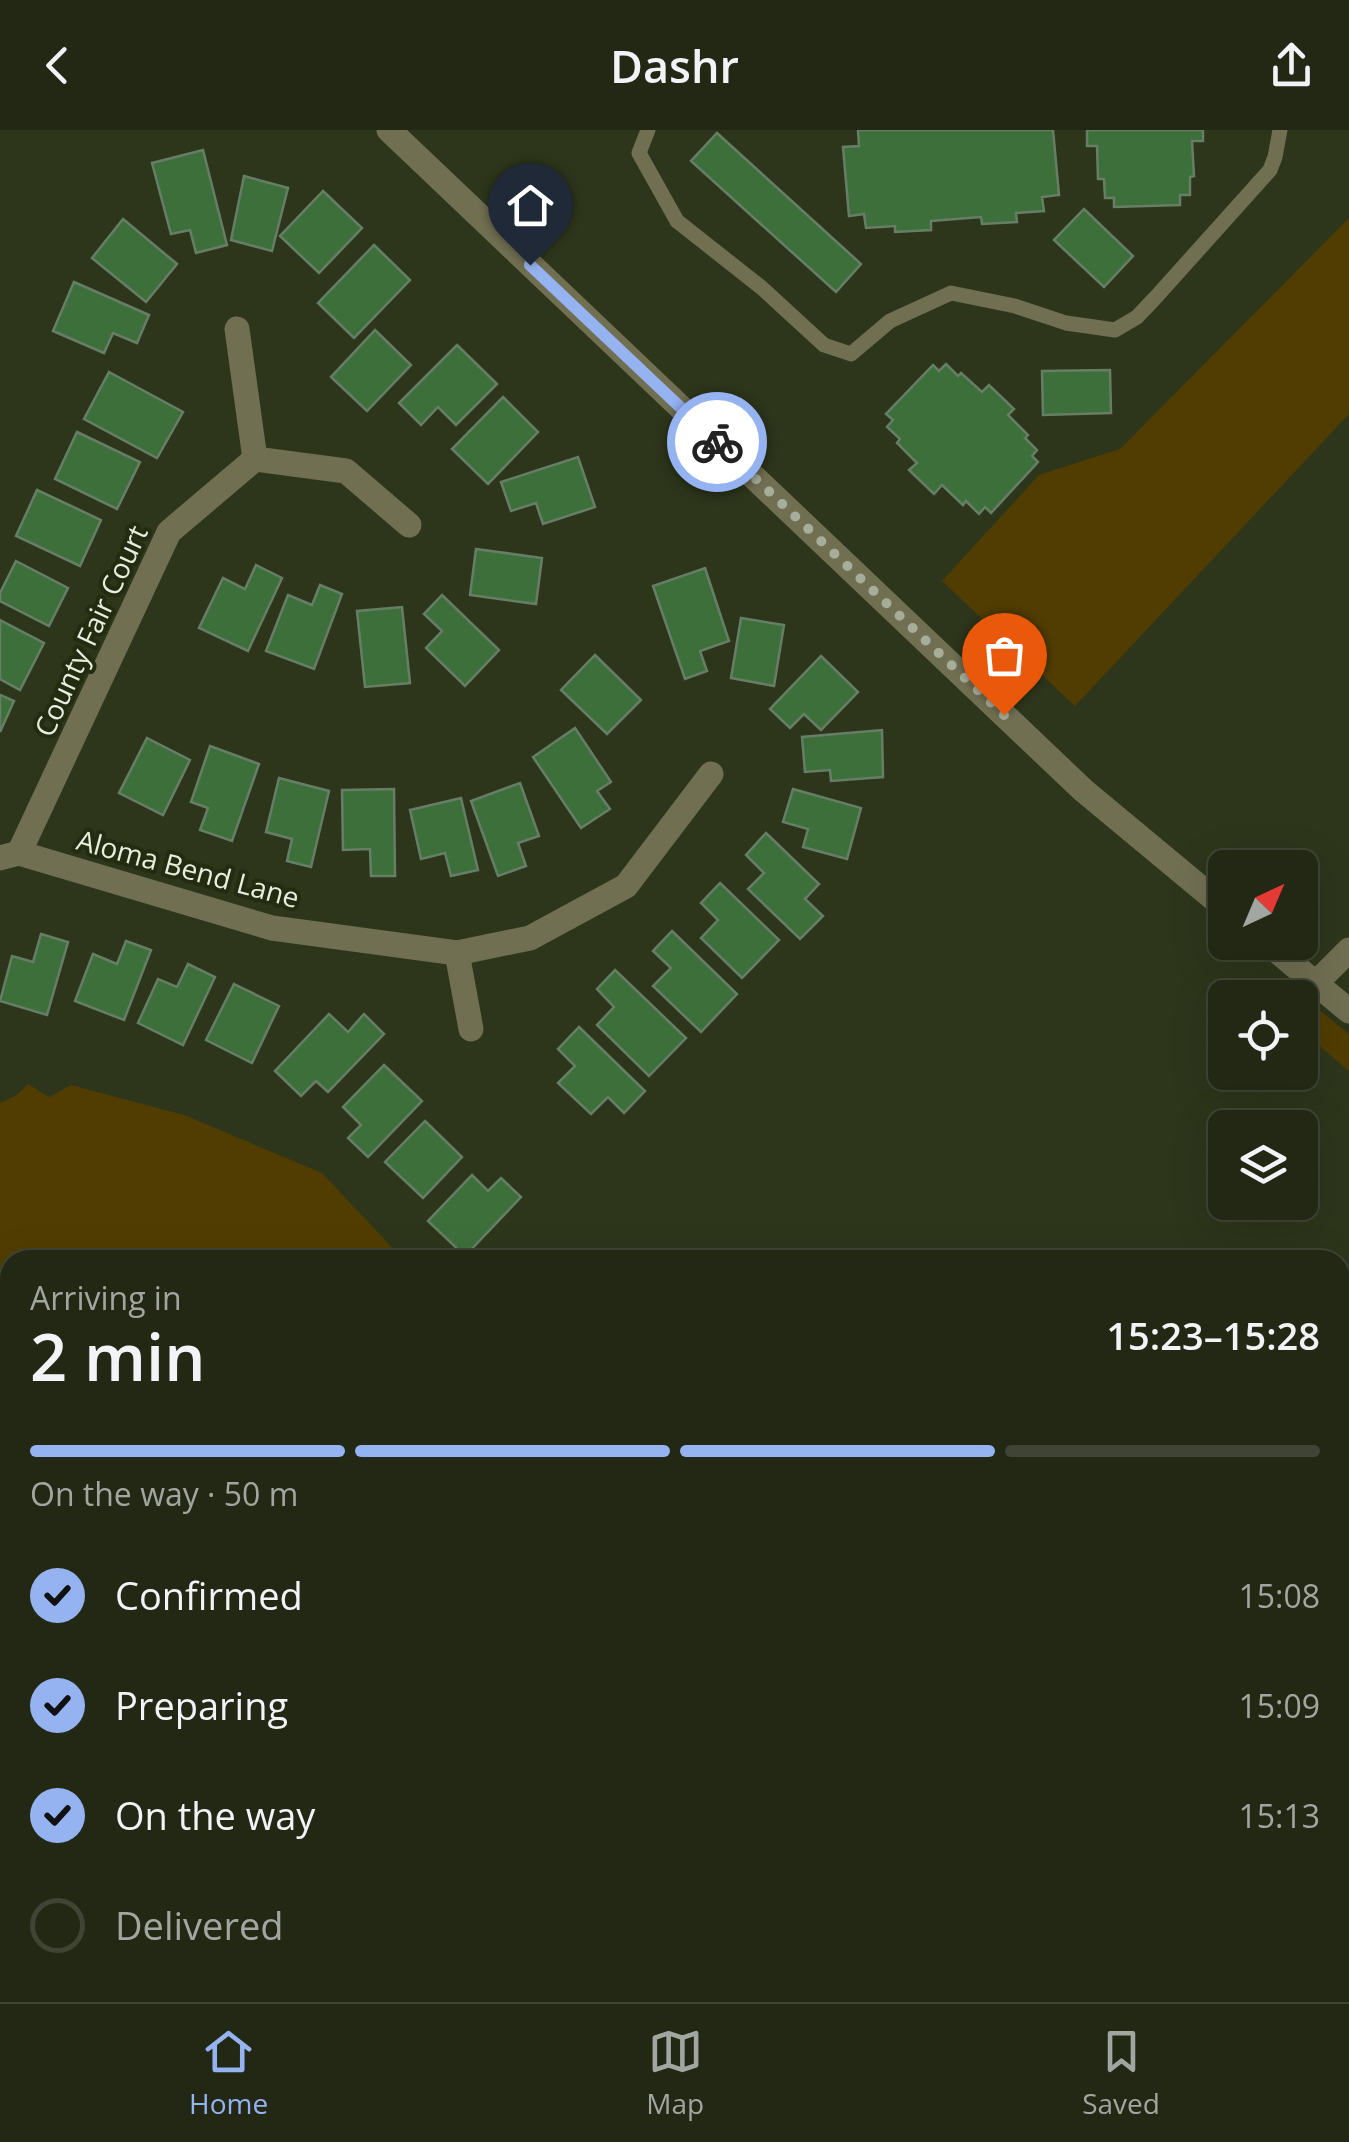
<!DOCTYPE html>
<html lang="en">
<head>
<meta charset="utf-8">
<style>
  :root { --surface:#222814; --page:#2a301d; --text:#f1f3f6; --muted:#a2a6a0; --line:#3f4434; --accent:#95b2f1 }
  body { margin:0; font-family:"Open Sans",sans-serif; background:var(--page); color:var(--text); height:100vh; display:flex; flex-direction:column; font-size:38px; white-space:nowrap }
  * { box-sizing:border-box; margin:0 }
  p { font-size:32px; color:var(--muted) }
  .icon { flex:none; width:55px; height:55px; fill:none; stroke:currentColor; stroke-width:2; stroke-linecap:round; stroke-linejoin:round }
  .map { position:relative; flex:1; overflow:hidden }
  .drawer { position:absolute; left:0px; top:1120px; width:1350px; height:752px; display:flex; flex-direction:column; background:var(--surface); border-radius:30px 30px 0 0; box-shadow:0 10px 40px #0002,0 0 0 2px var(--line) }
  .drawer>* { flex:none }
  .needle { width:65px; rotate:44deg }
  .controls { position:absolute; left:1208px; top:720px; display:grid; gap:20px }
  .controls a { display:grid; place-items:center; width:110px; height:110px; border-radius:15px; background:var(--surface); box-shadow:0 10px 40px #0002,0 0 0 2px var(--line); font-size:50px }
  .pin { position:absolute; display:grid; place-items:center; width:85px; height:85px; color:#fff; margin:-102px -42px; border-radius:50% 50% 50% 0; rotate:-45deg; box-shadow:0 0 10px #0007 }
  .pin .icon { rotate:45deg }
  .courier { position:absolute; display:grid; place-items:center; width:100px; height:100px; margin:-50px; border:8px solid #95b2f1; border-radius:50%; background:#fff; color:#222; box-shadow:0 2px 12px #0007 }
  .head em { font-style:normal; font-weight:600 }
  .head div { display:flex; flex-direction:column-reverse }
  .head { display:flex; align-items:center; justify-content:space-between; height:170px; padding:0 30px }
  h1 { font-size:65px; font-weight:600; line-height:75px }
  .bar { display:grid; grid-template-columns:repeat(4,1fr); gap:15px 10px; align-content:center; height:120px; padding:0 30px }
  .bar i { height:12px; border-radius:8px; background:var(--line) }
  .bar .current { background:var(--accent) }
  .bar p { grid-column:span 4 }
  ol { padding:0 30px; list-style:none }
  li { display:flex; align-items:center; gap:30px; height:110px }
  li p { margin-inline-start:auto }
  li .icon { padding:10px; border-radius:50%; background:var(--accent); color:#111; stroke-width:4 }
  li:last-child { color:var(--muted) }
  li i { width:55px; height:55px; border:5px solid var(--line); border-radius:50% }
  header { display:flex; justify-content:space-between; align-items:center; height:130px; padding:0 30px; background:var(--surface); font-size:45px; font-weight:600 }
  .dock { display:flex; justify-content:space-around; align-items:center; height:140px; border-top:2px solid var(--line); background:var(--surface); font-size:28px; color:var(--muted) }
  .dock a { display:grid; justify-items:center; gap:5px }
  .dock .current { color:var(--accent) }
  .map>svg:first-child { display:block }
  .green { fill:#513d01 }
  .water { fill:#002918; stroke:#456453; stroke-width:2.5 }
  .building { fill:#3d6f3b; stroke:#677e66; stroke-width:2.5 }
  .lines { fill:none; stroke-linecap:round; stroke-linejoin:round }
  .lane { stroke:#706f52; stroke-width:15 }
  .street { stroke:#706f52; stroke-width:25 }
  .done { stroke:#a6ae99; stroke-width:10; stroke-dasharray:0 18 }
  .route { stroke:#95b2f1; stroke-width:12 }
  .labels { text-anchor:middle; stroke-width:8; stroke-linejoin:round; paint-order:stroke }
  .street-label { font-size:28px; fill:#e7eedd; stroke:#232c11 }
</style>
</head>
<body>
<header><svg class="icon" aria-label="back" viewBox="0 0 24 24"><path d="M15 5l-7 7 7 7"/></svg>Dashr<svg class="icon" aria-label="share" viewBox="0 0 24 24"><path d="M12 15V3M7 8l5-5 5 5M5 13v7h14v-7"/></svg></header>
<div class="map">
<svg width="1349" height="1872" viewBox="0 0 1349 1872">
  <rect width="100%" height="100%" fill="#2d361b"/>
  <g class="green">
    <polygon points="1349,88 1349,284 1075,576 942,451 1039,345 1120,319"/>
    <polygon points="1319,880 1349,904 1349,941 1302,901"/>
    <polygon points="28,954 49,967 71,955 184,985 322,1043 404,1130 10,1130 10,1708 0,1715 0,973 17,965"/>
    <polygon points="1349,1684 1349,1872 1341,1872 1326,1863 1340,1862 1340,1695"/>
    <polygon points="207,1862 641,1863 639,1872 204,1872"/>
  </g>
  <polygon class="water" points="10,1708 10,1862 207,1863 204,1872 0,1872 0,1715"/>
  <g class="building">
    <polygon points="858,0 1053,0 1059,65 1042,67 1044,81 1016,83 1017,92 982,94 981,87 931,91 931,100 895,102 895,96 866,98 864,84 849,86 843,17 859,16"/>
    <polygon points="1087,0 1203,0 1203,11 1192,11 1194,46 1190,47 1190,65 1180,65 1180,75 1114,77 1114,68 1105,68 1104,49 1098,49 1097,16 1087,16"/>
    <polygon points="717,3 861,134 836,162 691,31"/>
    <polygon points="203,20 227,115 196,123 190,100 171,104 152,33"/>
    <polygon points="244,46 288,58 272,121 231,110"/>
    <polygon points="323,61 362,98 319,143 280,106"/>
    <polygon points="1084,79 1133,126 1104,157 1054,110"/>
    <polygon points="123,89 177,134 146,172 92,128"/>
    <polygon points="374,115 410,150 354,208 318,173"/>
    <polygon points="74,152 149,185 137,213 113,203 104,223 53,201"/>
    <polygon points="375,200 411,235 367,281 331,247"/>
    <polygon points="457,215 497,254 456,295 438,277 421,295 399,273"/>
    <polygon points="946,234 958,246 961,243 982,262 989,255 1014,279 1008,285 1028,305 1025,308 1037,320 1032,326 1038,332 991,383 985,377 979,384 966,371 963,375 942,355 934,364 909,340 917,333 897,313 900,309 887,297 893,290 886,284 933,235 939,241"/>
    <polygon points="1110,240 1111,283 1043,285 1042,241"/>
    <polygon points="109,242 183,282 157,328 84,289"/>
    <polygon points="503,267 538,302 488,354 452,319"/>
    <polygon points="77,302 140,332 117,379 55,349"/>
    <polygon points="578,327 595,377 543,394 536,373 511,381 501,352"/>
    <polygon points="37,360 101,390 80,436 16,406"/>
    <polygon points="476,419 542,428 536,474 470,465"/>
    <polygon points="16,431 68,458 49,496 0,471 0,463"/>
    <polygon points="256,435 282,448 248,521 199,498 223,448 245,459"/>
    <polygon points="705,438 729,511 700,521 707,541 685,549 653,456"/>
    <polygon points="320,455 342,464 314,539 266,521 288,465 312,475"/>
    <polygon points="442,465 499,520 465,556 426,518 442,501 424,484"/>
    <polygon points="402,477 410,553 365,557 357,481"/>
    <polygon points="741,488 784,495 774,556 731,548"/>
    <polygon points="0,490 44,513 20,560 0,549"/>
    <polygon points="595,525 641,570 607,604 561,560"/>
    <polygon points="821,526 858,562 821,600 804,584 790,598 770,579"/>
    <polygon points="0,565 14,571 0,602"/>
    <polygon points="575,598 611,652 597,661 610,679 581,698 533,627"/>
    <polygon points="882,600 883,647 831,651 830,640 805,642 802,607"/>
    <polygon points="147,608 190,630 163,685 119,663"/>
    <polygon points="210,616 259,634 232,711 200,700 208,678 191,672"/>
    <polygon points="279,648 329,661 311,737 287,731 292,709 266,702"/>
    <polygon points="520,653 539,706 518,713 526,736 498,746 471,671"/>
    <polygon points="394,659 395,746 371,746 370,719 343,720 342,660"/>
    <polygon points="793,659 861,678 847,729 803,717 808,699 783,692"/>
    <polygon points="461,668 478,740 451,746 445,723 421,729 410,680"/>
    <polygon points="766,703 819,754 805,769 823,786 800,809 748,759 764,743 746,725"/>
    <polygon points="720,753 779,810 742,848 701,808 718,790 701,773"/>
    <polygon points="672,801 737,864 701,902 653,856 671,838 653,821"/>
    <polygon points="41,804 68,812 47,885 0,871 12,826 33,832"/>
    <polygon points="126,811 151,820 124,890 75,871 93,824 117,834"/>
    <polygon points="188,834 215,847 183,915 138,893 158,849 177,857"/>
    <polygon points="615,840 686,908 649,946 597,895 614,877 597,859"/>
    <polygon points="234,854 279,876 252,933 206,910"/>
    <polygon points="329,884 348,902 364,884 384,904 328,962 316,951 301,966 275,941"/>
    <polygon points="579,897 645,961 624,983 608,967 591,984 558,953 575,936 558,919"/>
    <polygon points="384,935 422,971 368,1027 348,1008 361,995 343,977"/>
    <polygon points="425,991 462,1027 423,1068 385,1032"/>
    <polygon points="472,1045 488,1061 501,1048 521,1067 465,1126 428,1091"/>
  </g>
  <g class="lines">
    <polyline class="lane" points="648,0 639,23 677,91 762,158 824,215 851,224 890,191 951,163 1015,176 1066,193 1115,200 1137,187 1156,167 1270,40 1275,27 1280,0"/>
    <g class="street">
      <polyline points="389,0 1083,660 1225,778"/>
      <polyline points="237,199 255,329"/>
      <polyline points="19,723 169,402 255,329 346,341 409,395"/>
      <polyline points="0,728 19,723 272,798 457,823 530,808 626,756 711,644"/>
      <polyline points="1266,812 1349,881"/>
      <polyline points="457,823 471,899"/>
      <polyline points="1315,854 1349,820"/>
      <polyline points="1340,1670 1349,1659"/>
      <polyline points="1163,1872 1172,1862"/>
    </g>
  </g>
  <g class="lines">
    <polyline class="done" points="717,312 1004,585"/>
    <polyline class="route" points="530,135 717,312"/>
  </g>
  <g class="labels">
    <g class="street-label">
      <text transform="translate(91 501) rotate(-65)" y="10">County Fair Court</text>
      <text transform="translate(188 739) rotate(15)" y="10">Aloma Bend Lane</text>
    </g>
  </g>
</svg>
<div class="controls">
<a><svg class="needle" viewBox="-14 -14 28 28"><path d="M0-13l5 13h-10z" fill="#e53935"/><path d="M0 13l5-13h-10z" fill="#a2a6a0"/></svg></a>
<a><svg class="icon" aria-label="locate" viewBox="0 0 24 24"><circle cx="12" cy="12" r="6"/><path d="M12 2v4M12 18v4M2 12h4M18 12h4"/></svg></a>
<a><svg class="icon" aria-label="layers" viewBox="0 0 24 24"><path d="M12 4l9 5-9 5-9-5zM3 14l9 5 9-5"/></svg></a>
</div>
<div class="pin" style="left:1004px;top:585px;background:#ea580c"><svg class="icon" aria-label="bag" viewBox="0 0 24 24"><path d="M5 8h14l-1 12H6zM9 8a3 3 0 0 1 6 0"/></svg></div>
<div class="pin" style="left:530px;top:135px;background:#1f2937"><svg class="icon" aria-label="home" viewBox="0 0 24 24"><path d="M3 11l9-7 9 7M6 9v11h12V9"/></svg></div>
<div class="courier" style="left:717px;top:312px"><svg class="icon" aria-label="bike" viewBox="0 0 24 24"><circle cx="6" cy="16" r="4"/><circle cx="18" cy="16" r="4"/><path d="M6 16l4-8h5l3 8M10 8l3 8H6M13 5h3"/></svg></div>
<section class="drawer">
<div class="head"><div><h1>2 min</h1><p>Arriving in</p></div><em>15:23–15:28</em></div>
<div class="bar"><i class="current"></i><i class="current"></i><i class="current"></i><i></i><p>On the way · 50 m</p></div>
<ol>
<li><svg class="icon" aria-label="check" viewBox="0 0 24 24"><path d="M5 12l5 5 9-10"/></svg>Confirmed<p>15:08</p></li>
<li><svg class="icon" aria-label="check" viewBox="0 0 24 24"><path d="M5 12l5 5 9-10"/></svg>Preparing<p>15:09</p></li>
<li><svg class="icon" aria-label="check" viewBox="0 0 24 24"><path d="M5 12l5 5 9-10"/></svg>On the way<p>15:13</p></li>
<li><i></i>Delivered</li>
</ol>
</section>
</div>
<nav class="dock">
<a class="current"><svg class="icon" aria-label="home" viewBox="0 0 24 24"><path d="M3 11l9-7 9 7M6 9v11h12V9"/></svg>Home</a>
<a><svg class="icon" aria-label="map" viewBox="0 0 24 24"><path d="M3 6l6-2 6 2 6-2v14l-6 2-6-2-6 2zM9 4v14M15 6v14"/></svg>Map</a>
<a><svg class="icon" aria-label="saved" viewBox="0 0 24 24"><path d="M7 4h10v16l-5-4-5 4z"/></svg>Saved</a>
</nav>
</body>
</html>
